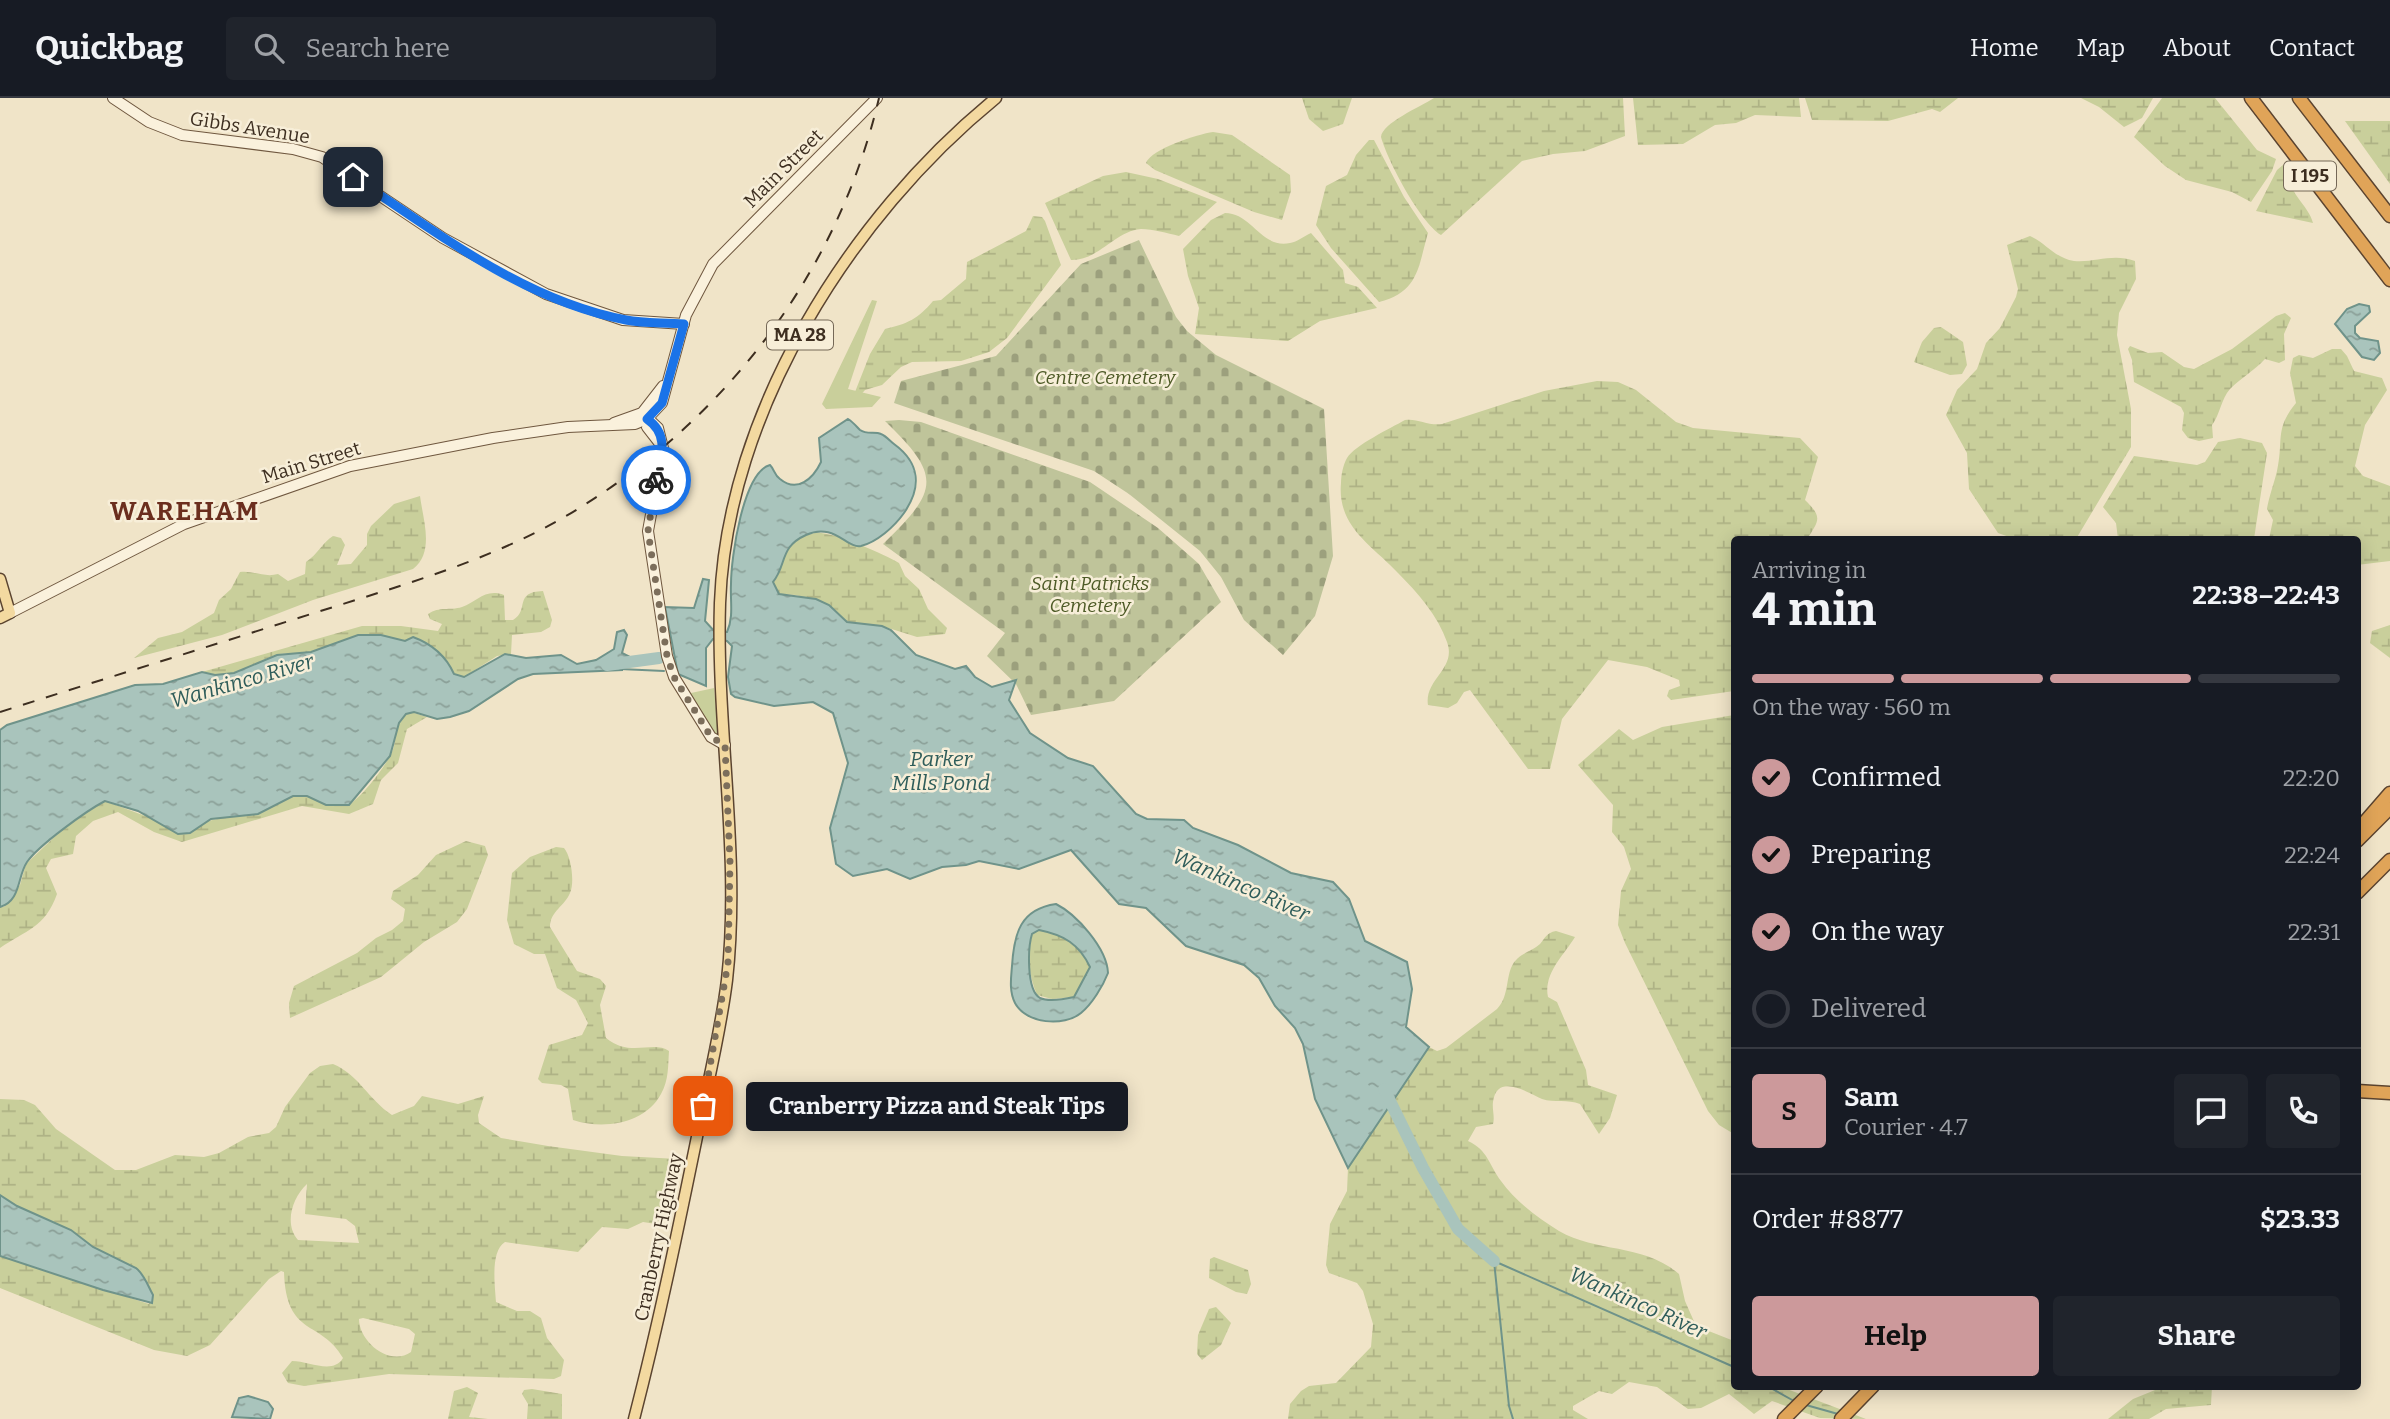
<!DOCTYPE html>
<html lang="en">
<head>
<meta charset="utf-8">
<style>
  :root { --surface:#171b24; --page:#20242c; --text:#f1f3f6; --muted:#9ea1a6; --line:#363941; --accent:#cc999b }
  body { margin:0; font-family:Bitter,serif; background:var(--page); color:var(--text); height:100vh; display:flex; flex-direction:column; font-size:26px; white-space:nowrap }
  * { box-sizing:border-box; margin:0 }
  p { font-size:23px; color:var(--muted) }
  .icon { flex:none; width:38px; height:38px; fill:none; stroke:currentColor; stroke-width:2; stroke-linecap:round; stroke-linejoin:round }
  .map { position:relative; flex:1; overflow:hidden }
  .sheet { position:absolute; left:1731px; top:438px; width:630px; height:854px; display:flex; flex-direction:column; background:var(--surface); border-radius:7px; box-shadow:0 4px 18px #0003 }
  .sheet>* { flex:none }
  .pin { position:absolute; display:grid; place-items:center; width:60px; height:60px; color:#fff; margin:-30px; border-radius:14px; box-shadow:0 4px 10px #0006 }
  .courier { position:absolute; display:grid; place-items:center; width:70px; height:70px; margin:-35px; border:5px solid #1a73e8; border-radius:50%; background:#fff; color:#222; box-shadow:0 2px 9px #0007 }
  .bubble { position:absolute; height:49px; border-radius:7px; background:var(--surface); box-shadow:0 4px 18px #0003; font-size:23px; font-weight:700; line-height:49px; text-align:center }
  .headline em { font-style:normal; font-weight:700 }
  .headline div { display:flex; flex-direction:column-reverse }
  .headline { display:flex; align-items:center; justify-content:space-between; height:119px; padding:0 21px }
  h1 { font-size:46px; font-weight:700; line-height:52px }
  .bar { display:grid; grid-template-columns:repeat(4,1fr); gap:10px 7px; align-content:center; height:84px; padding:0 21px }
  .bar i { height:9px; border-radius:5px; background:var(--line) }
  .bar .on { background:var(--accent) }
  .bar p { grid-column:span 4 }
  .line { display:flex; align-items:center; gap:18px; padding:0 21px; border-top:2px solid var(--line) }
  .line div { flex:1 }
  .round { display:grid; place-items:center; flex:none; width:74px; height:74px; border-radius:7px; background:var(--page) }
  ol { padding:0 21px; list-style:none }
  li { display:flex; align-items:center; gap:21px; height:77px }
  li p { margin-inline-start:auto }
  li .icon { padding:7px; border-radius:50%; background:var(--accent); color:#111; stroke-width:4 }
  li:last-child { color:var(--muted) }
  li i { width:38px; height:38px; border:4px solid var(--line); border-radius:50% }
  .cta { display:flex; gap:14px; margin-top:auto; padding:14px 21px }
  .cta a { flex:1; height:80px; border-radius:7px; background:var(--accent); color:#111; font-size:28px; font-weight:700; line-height:80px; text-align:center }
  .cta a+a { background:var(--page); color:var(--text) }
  header { display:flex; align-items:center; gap:42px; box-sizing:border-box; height:98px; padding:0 35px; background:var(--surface); border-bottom:2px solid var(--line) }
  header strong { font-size:33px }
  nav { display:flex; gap:38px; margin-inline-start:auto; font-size:24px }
  .search { width:490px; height:63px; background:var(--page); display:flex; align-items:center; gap:18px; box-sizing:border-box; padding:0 24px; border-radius:7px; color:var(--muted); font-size:26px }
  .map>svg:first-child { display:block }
  .wetland { fill:url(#wetland-marsh); fill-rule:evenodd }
  .cemetery { fill:url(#cemetery-stones) }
  .green { fill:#c9cf9b }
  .water { fill:url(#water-ripples); stroke:#6f938a; stroke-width:2; fill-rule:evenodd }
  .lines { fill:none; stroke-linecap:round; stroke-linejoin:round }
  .stream { stroke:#6f938a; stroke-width:2 }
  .river { stroke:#a9c4bc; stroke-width:12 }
  .secondary-casing { stroke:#6f573f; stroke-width:12 }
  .primary-casing { stroke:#5b4430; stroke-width:13 }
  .motorway-casing { stroke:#5b4430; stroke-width:15 }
  .secondary { stroke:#faf1dc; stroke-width:10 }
  .primary { stroke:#f3d9a0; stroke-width:10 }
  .motorway { stroke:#e0a458; stroke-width:12 }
  .rail { stroke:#3d2e20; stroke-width:2; stroke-dasharray:12 12; stroke-linecap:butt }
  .done { stroke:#7c6e5b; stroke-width:7; stroke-dasharray:0 12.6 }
  .route { stroke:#1a73e8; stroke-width:9 }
  .labels { text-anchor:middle; stroke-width:5; stroke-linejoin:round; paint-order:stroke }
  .shield { fill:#f7eed8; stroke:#756857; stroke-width:2 }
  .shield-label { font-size:18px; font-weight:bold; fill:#3d2e20 }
  .street-label { font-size:19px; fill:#3d2e20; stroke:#f7eed8 }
  .park-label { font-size:19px; font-style:italic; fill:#4d5a26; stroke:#f7eed8 }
  .water-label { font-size:21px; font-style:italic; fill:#2f5d5a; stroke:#f7eed8 }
  .district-label { font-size:26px; font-weight:bold; letter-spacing:2px; fill:#6b2e1e; stroke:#f7eed8 }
</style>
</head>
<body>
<header>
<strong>Quickbag</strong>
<div class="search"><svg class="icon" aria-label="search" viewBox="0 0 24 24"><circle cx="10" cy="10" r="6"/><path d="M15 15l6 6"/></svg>Search here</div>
<nav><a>Home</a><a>Map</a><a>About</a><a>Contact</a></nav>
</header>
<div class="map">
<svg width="2390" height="1321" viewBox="0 0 2390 1321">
  <defs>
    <pattern id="wetland-marsh" width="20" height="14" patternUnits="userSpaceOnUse" patternTransform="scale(1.75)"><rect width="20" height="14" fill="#c9cf9b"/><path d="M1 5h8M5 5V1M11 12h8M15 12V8" fill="none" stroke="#aeb285"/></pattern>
    <pattern id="cemetery-stones" width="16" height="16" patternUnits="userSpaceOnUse" patternTransform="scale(1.75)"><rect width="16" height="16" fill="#bfc49a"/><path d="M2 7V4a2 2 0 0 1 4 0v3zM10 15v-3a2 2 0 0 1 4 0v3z" fill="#9ca07d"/></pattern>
    <pattern id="water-ripples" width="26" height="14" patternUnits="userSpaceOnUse" patternTransform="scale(1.75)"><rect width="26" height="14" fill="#a9c4bc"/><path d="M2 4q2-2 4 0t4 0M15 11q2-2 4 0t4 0" fill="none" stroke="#8ba098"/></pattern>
  </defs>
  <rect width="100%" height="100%" fill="#f0e4c8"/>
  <g class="wetland">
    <polygon points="1302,0 1352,0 1343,26 1323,33 1309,21"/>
    <path d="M1434,0H1623L1625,38L1585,53L1553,56L1522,63L1441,137C1420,124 1388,64 1381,39C1382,25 1420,9 1434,0Z"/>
    <polygon points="1633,0 1799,0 1801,19 1755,17 1736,25 1715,27 1683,46 1638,47"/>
    <polygon points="1805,0 1958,0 1940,14 1932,11 1888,23 1812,22"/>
    <polygon points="2081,0 2153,0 2142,20 2124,29 2099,9"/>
    <polygon points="2162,0 2215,0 2257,52 2276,61 2272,73 2251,104 2232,94 2186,82 2165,68 2134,39"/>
    <polygon points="2345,23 2390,23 2390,86"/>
    <path d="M1213,34L1232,37L1290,77L1291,93L1282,122L1254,114L1155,72L1146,65C1151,51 1198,36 1213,34Z"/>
    <path d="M1369,42H1374L1404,99L1428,135C1418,169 1419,194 1379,204L1331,150L1316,127L1326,88L1347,77L1356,57Z"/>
    <path d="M2283,67H2287C2283,91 2309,107 2313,125L2256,113L2277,72Z"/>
    <path d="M1126,74L1158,81L1217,104L1179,138C1167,135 1153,131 1141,131C1115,133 1098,163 1071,162L1045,105L1103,78Z"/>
    <path d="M1225,115C1252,115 1261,151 1290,145C1297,144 1304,138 1311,135L1343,172L1345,185L1358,189L1377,210L1320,223L1288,243L1195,236L1199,210L1188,178L1183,151L1211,122Z"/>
    <path d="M1033,118L1042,119L1045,123L1061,167L1007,240L989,254L961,263L912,264L901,269L882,287L865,292L858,300L855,294L870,256L885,231C907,226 918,221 933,203L941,202L966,181L967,164L1026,133Z"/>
    <path d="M2030,138C2046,145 2055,160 2074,163C2095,165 2112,155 2135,163L2136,181L2119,215L2117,237L2131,311V349L2076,441H2015L1998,435L1969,391L1967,355L1946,317L1957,292L1977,271L1986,245L2000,230L2016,199L2018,191L2007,147Z"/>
    <path d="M2285,215L2291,220L2284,236L2285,262L2279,265L2265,261C2254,273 2242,279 2230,291C2221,301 2220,317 2212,327L2213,340L2199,343L2188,340L2182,332L2184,315L2181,309L2134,284L2132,262L2128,251L2130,248L2148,255L2162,254L2184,269L2194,271L2232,251L2276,218Z"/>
    <polygon points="1941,229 1963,244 1967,267 1962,276 1950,277 1914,264 1922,244 1934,230"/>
    <path d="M2332,251H2341L2347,258L2354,273L2382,280L2387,292L2365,327L2355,368L2363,378L2390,388V463L2357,467V441H2269L2273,422L2267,411C2269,398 2274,386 2277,373C2284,341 2274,332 2296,305L2290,275L2293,260L2299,257L2313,260Z"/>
    <path d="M1597,283L1618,284L1636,292L1676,324L1693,330L1800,340L1818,359L1805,402C1822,419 1820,421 1807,441H1734V593L1671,602L1667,598L1669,592L1680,588L1679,582L1647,569L1608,562L1562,621L1550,671H1528L1470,592L1464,594L1457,605L1448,610L1428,607C1424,581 1457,571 1447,544C1438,518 1418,495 1398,475C1372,447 1337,429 1341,385C1341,377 1343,367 1347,360C1355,347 1391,330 1405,322C1417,320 1428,328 1442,326L1544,293Z"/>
    <polygon points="2240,340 2262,345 2267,355 2254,441 2118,441 2116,425 2103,409 2134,358 2197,367 2205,364 2218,344"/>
    <path d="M420,398C423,422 435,454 413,471L313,502L222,537L134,560L158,540L182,534L214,515L219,502L231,491L240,474C253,472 264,480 278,476L288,483L305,476L306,464C318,456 323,444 333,438L341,440L345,447L337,467L351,466L367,447V436L371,428L394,406Z"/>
    <path d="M814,435C830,432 884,456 899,465L905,478L919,491L928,511L947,530L945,536L917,539L882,528L855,527L839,519L829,507L796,497L779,496L773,486C789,463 777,445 814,435Z"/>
    <path d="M543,493L552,522L550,529L541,534L512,537L511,556L497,558L464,579L454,576C446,558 432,546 413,540L405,543C363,532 350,541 311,554C300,558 290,554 279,556C253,563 231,587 202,574L362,528H401L438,533L442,526L430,521L428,516C440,508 449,513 462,509C477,504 485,490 504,497L505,522H513C530,512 513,494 543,493Z"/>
    <polygon points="2390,527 2390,560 2370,545 2372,533"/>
    <path d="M411,614L427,619L407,631L398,665L381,682L373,706L349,716L302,708L182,744L154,734L118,714L93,723L76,738L73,756L51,761L46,770L57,796C45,830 26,832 0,850V809H4L20,787L26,766L67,727L105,703L148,719L208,723L245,715L258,716L293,698H307L326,707H349C364,696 382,673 391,656C399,641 392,621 411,614Z"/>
    <polygon points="1734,617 1734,1036 1719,1027 1708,1013 1625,845 1618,827 1621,793 1631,771 1624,749 1612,734 1613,707 1578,667 1619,631 1633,642 1662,629"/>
    <polygon points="466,743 485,748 488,757 467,811 457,824 424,844 381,879 290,920 289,905 294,888 357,855 376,840 392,832 403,823 405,811 391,801 393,793 418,777 436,757"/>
    <path d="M556,749L564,750C571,758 575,784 570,795C565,808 550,813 550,829L577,873L600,881L606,888L600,907L606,940C630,960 653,942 669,953C668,967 669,982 661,996C645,1026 603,1032 573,1022L568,991L561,987L542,985L538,981L549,947L582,937L588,925L576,902L557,890L545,856H534L514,846L507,822L512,775L530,759Z"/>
    <path d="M1039,832C1064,837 1078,846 1090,869L1074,899L1052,901L1037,897C1029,878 1026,856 1032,836Z"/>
    <path d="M1556,833L1575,839C1564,857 1543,876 1548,899L1557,904L1586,972L1588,987L1617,997L1610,1020L1599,1036L1580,1006C1568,1001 1554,1005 1542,1001C1528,995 1497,974 1493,1004C1492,1012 1495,1019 1493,1026L1476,1029L1468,1043C1488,1052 1489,1067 1501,1083C1515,1103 1538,1120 1559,1133C1597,1155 1643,1145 1679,1176L1685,1203L1696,1228L1734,1243V1288H1779L1866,1321L1820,1320L1772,1303L1754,1316L1729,1296L1701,1310L1688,1311L1657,1289L1629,1284L1612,1296L1599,1293L1573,1308V1312L1588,1321H1288L1290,1306L1301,1293L1309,1288L1336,1285L1371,1249L1373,1226L1363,1193L1357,1185L1329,1175L1326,1167L1330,1126L1347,1093L1348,1070L1429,949L1437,953L1446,950L1497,911C1508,900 1506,883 1511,870C1517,855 1530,855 1540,846C1546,839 1546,835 1556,833Z"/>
    <path d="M333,966C358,976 369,1002 392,1017L414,1008L422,998L458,1006L484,998L478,1017L479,1025L501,1040L548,1048L622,1058L678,1061C681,1077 669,1116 656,1126L643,1124L628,1131L602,1129L578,1154L505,1144C490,1153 495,1188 496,1204L517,1213H530L541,1220L547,1240L564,1262L561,1278L554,1281L389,1276L304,1288L288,1285L282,1275L292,1263C309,1263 333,1277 343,1260C321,1221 286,1240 284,1174L281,1173L269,1181L210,1247L187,1258L154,1252L0,1190V1158L149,1206L150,1193C142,1186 144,1176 136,1170L92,1149L71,1132L17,1108L0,1097V1001L24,1002L35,1007L56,1031L115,1072H136L175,1057L204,1059L219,1055L248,1039L269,1035L276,1029L285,1009L310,975L320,968ZM307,1086L305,1116L346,1121L355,1128L359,1145L298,1142C284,1126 292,1100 307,1086ZM363,1220L409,1231L415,1236L411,1254C390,1269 359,1244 359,1221Z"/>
    <polygon points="1214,1159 1248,1172 1251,1186 1247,1196 1236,1194 1209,1180 1210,1161"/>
    <polygon points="1216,1209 1231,1225 1221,1247 1202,1262 1197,1256 1198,1237 1209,1211"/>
    <polygon points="2165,1288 2212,1288 2211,1307 2166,1311 2149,1321 2108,1321 2133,1301"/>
    <polygon points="467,1289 478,1295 469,1319 488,1321 448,1321 454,1293"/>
    <polygon points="532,1291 562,1296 562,1321 527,1321 528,1306 522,1296 524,1292"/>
  </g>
  <g class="cemetery">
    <polygon points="1139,142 1176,219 1187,233 1216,257 1324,311 1333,458 1315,518 1283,557 1244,522 1221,479 1200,453 1129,396 1094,373 894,305 901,283 996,258 1081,166"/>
    <path d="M899,322L921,324L1090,384L1158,430L1199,466L1221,504L1114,603L1031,617L1016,586L987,558L1005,535L883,446C939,392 942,378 885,323Z"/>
  </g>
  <g class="green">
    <polygon points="872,202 877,203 848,291 881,299 872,309 826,311 822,306"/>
    <polygon points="714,590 719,645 682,597"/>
  </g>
  <g class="water">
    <polygon points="2359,206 2369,208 2370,214 2355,228 2355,235 2360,240 2378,243 2380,255 2374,262 2362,259 2335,226 2347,211"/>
    <path d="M848,321C853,324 856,328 860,332C867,337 875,333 881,336C886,338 890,343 894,346C920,365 922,389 904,415C894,429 877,444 861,448C847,451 834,424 806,437C779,449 787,467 773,484L779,496L816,501L829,507L847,524L882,528L891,532L916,557L955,571L966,568L975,579L992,589L1016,582L1009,602L1030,635L1068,660L1093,668L1136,716L1147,721L1184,722L1193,730L1238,747L1291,775L1333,784L1349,801L1365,843L1407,864L1412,891L1406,929L1429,949L1348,1070L1315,1001L1303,946L1295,930L1275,908L1259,880L1244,867L1186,848L1146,810L1119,806L1071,752L1019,771L979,763L966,767L942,769L910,781L887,771L853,778L836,766L830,730L848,665L833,615L813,604L774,608L735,599L731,596L728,579L732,548L727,543L713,541L706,550V588L678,576L665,509L694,510L703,481L709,482L705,523L715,534H727C734,519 730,502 731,486C731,460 743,374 770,367C775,372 774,377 780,381C797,395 813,381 821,364L819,340Z"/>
    <path d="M624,532L627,537L622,555L632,560L622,565V572L533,576L518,581L469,613L450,619L437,621L414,614L406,616L399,625L390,658L349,707H326L307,698H293L258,716L211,721L190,735L178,736L138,713L105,703C86,713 39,747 27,764C17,779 21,803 0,809V632L7,627L135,587L163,586L202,574L215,577L234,575L277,557L311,554L358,537H381L405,543L413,539C432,546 446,558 454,576L464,579L505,556L526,560L561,557L577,566L596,562L614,551L617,534Z"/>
    <path d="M1056,806C1076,816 1107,850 1108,875C1103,888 1092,906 1081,915C1064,929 1026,926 1015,905C1009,893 1011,880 1012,868C1014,836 1020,811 1056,806ZM1039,832C1064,837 1079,846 1090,869L1074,899C1065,901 1049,904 1040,900C1026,892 1028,849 1032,836Z"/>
    <path d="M0,1097L17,1108L71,1132L93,1149L136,1170C144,1176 148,1188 153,1197L152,1205L103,1192L0,1158Z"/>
    <polygon points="248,1298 268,1304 273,1311 270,1321 232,1319 239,1300"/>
  </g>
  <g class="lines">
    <g class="stream">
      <polyline points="620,571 664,573"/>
      <polyline points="1767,1288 1794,1303"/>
      <polyline points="1806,1307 1838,1316"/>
      <polyline points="1513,1321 1509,1308 1494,1163 1734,1269"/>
    </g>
    <g class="river">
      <polyline points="607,567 659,560"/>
      <polyline points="1384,991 1423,1070 1458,1131 1494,1163"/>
    </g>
    <g class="secondary-casing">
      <g id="secondary">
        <polyline points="113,0 149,24 182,37 293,51 322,59 443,140 546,196 623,222 684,226"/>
        <polyline points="642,315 658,330 663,350 648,433 667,558 674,579 711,639 725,647"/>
        <polyline points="649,324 647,329 661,347"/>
        <polyline points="614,325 642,315 663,288"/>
        <polyline points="10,515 184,426 350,368 493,340 568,329 635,326 647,321 662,305 686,217 713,166 877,0"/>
      </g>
    </g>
    <g class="primary-casing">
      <g id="primary">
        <polyline points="0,481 10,515 0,520"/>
        <path d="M634,1321C659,1224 679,1127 699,1029C709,980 721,931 727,882C741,757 716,630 720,505C727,314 850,119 996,0"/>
      </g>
    </g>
    <g class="motorway-casing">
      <g id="motorway">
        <polyline points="2251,0 2390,182"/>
        <polyline points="2299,0 2390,118"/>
        <polyline points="2357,733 2390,695"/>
        <polyline points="2357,743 2390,710"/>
        <polyline points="2357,795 2390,762"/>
        <polyline points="2357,993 2390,995"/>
        <polyline points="1784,1321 1817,1288"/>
        <polyline points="1841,1321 1873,1288"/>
      </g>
    </g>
    <use href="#secondary" class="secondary"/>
    <use href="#primary" class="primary"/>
    <use href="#motorway" class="motorway"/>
    <path class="rail" d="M0,614C104,581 207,549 311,516C396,489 483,465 561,421C720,329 837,179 879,0"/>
  </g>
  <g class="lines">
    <polyline class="done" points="656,382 648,433 667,558 674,579 711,639 725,647 730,764 728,865 703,1008"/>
    <path class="route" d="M353,79C437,134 524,203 626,222C645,226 664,224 684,226L662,305L647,321C670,337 661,358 656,382"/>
  </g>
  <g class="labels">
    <g class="shield">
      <rect x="2284" y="63.5" width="52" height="29" rx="5"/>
      <rect x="767" y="222.5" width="66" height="29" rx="5"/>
    </g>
    <g class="shield-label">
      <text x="2310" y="84">I 195</text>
      <text x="800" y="243">MA 28</text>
    </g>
    <g class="street-label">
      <text transform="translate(250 29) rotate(9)" y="7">Gibbs Avenue</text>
      <text transform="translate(783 70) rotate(-45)" y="7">Main Street</text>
      <text transform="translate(311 364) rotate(-17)" y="7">Main Street</text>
      <text transform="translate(658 1139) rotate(-78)" y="7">Cranberry Highway</text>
    </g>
    <g class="park-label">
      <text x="1105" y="286">Centre Cemetery</text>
      <text x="1090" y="492">Saint Patricks<tspan x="1090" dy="22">Cemetery</tspan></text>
    </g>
    <g class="water-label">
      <text transform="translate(242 583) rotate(-16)" y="7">Wankinco River</text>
      <text x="941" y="668">Parker<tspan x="941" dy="24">Mills Pond</tspan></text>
      <text transform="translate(1241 787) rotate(24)" y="7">Wankinco River</text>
      <text transform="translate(1638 1205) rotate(24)" y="7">Wankinco River</text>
    </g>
    <g class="district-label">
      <text x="185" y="422">WAREHAM</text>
    </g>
  </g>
</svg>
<div class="pin" style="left:703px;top:1008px;background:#ea580c"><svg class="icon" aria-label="bag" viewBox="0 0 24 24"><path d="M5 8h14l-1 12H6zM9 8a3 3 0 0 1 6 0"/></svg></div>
<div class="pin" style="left:353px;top:79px;background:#1f2937"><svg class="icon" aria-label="home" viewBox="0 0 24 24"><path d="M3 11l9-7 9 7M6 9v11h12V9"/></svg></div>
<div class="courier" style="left:656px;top:382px"><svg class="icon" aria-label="bike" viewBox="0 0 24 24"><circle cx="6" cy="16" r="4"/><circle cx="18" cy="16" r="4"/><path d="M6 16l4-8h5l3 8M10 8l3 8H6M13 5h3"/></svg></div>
<div class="bubble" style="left:746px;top:984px;width:382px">Cranberry Pizza and Steak Tips</div>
<section class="sheet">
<div class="headline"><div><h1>4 min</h1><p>Arriving in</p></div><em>22:38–22:43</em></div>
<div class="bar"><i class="on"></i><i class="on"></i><i class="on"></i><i></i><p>On the way · 560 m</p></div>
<ol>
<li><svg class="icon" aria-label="check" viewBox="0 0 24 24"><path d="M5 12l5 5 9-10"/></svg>Confirmed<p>22:20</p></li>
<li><svg class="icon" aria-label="check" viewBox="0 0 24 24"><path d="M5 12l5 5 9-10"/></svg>Preparing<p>22:24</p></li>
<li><svg class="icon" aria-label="check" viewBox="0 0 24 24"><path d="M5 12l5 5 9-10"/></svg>On the way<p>22:31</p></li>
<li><i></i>Delivered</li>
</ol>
<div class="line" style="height:126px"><b class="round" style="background:var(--accent);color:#111">S</b><div><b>Sam</b><p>Courier · 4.7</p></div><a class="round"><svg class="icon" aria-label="chat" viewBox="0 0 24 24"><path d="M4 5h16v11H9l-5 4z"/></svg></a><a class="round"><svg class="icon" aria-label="phone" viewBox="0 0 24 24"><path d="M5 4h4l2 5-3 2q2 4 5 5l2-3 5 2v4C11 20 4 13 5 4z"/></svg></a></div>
<div class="line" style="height:91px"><div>Order #8877</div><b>$23.33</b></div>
<div class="cta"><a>Help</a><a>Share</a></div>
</section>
</div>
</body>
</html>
